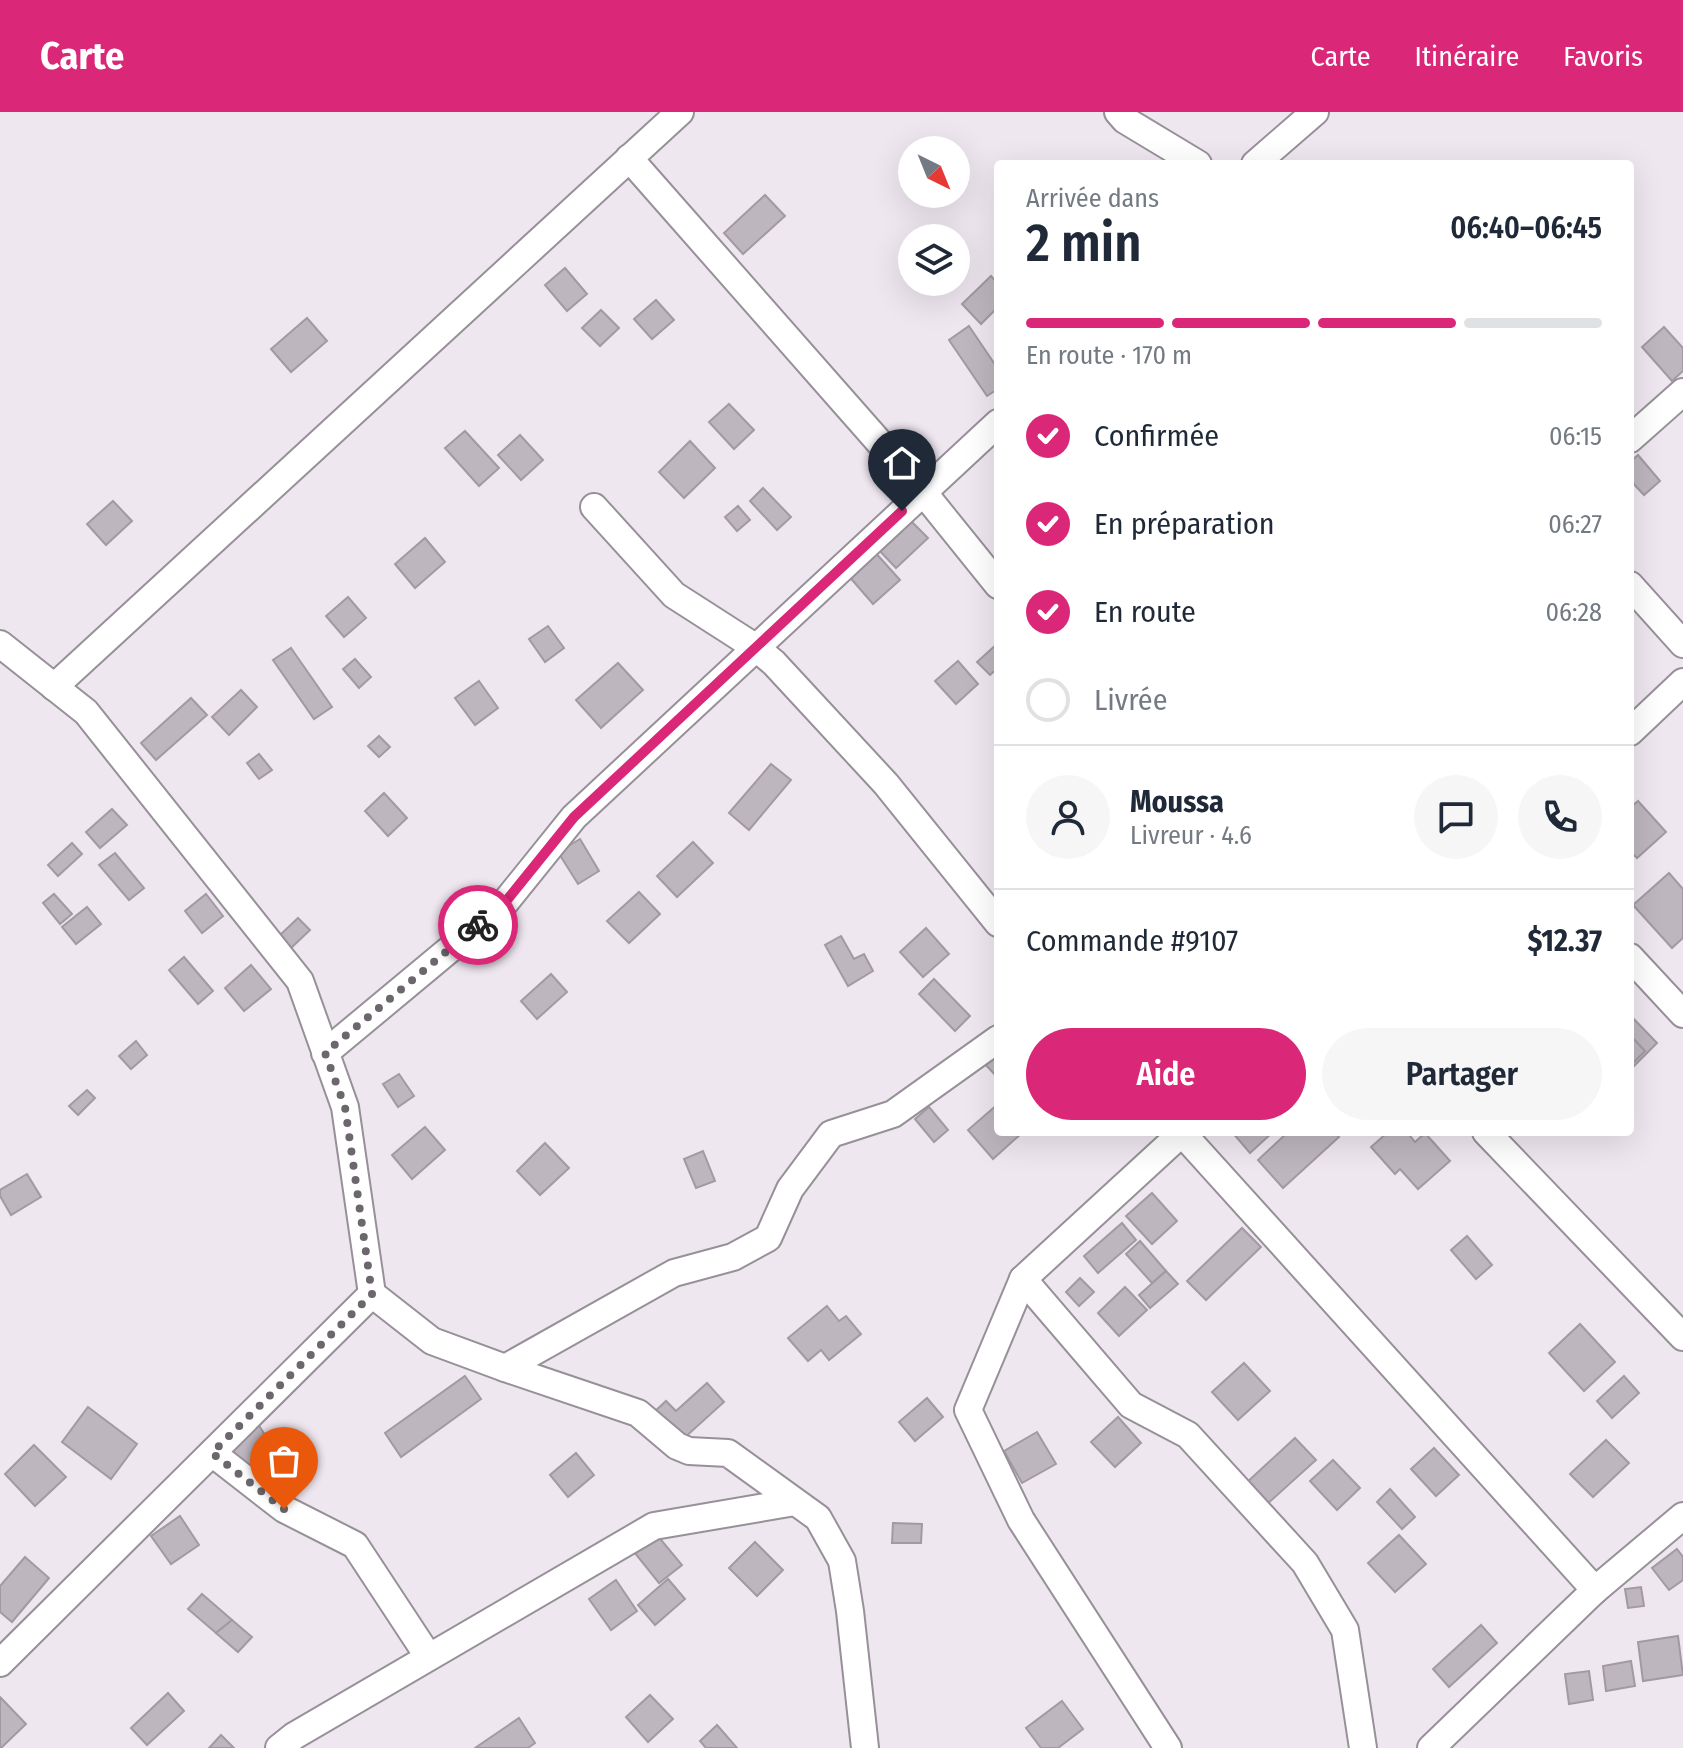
<!DOCTYPE html>
<html lang="fr">
<head>
<meta charset="utf-8">
<style>
  :root { --surface:#fff; --page:#f6f6f7; --text:#1f2937; --muted:#747a83; --line:#e0e1e3; --accent:#db2777 }
  body { margin:0; font-family:"Fira Sans Condensed",sans-serif; background:var(--page); color:var(--text); height:100vh; display:flex; flex-direction:column; font-size:30px; white-space:nowrap }
  * { box-sizing:border-box; margin:0 }
  p { font-size:26px; color:var(--muted) }
  .icon { flex:none; width:44px; height:44px; fill:none; stroke:currentColor; stroke-width:2; stroke-linecap:round; stroke-linejoin:round }
  .map { position:relative; flex:1; overflow:hidden }
  .side { position:absolute; left:994px; top:48px; width:640px; height:976px; display:flex; flex-direction:column; background:var(--surface); border-radius:8px; box-shadow:0 8px 32px #0002 }
  .side>* { flex:none }
  .needle { width:52px; rotate:137deg }
  .controls { position:absolute; left:898px; top:24px; display:grid; gap:16px }
  .controls a { display:grid; place-items:center; width:72px; height:72px; border-radius:50%; background:var(--surface); box-shadow:0 8px 32px #0002; font-size:40px }
  .pin { position:absolute; display:grid; place-items:center; width:68px; height:68px; color:#fff; margin:-82px -34px; border-radius:50% 50% 50% 0; rotate:-45deg; box-shadow:0 0 8px #0007 }
  .pin .icon { rotate:45deg }
  .courier { position:absolute; display:grid; place-items:center; width:80px; height:80px; margin:-40px; border:6px solid #db2777; border-radius:50%; background:#fff; color:#222; box-shadow:0 2px 10px #0007 }
  .head em { font-style:normal; font-weight:600 }
  .head div { display:flex; flex-direction:column-reverse }
  .head { display:flex; align-items:center; justify-content:space-between; height:136px; padding:0 32px }
  h1 { font-size:52px; font-weight:600; line-height:60px }
  .bar { display:grid; grid-template-columns:repeat(4,1fr); gap:12px 8px; align-content:center; height:96px; padding:0 32px }
  .bar i { height:10px; border-radius:6px; background:var(--line) }
  .bar .active { background:var(--accent) }
  .bar p { grid-column:span 4 }
  .line { display:flex; align-items:center; gap:20px; padding:0 32px; border-top:2px solid var(--line) }
  .line div { flex:1 }
  .round { display:grid; place-items:center; flex:none; width:84px; height:84px; border-radius:42px; background:var(--page) }
  ol { padding:0 32px; list-style:none }
  li { display:flex; align-items:center; gap:24px; height:88px }
  li p { margin-inline-start:auto }
  li .icon { padding:8px; border-radius:50%; background:var(--accent); color:#fff; stroke-width:4 }
  li:last-child { color:var(--muted) }
  li i { width:44px; height:44px; border:4px solid var(--line); border-radius:50% }
  .cta { display:flex; gap:16px; margin-top:auto; padding:16px 32px }
  .cta a { flex:1; height:92px; border-radius:48px; background:var(--accent); color:#fff; font-size:32px; font-weight:600; line-height:92px; text-align:center }
  .cta a+a { background:var(--page); color:var(--text) }
  header { display:flex; align-items:center; gap:48px; box-sizing:border-box; height:112px; padding:0 40px; background:var(--accent); color:#fff }
  header strong { font-size:38px }
  nav { display:flex; gap:44px; margin-inline-start:auto; font-size:28px }
  .map>svg:first-child { display:block }
  .building { fill:#beb6be; stroke:#a29aa2; stroke-width:2 }
  .lines { fill:none; stroke-linecap:round; stroke-linejoin:round }
  .minor-casing { stroke:#979098; stroke-width:30 }
  .minor { stroke:#fff; stroke-width:26 }
  .done { stroke:#6c676c; stroke-width:8; stroke-dasharray:0 14.4 }
  .route { stroke:#db2777; stroke-width:10 }
</style>
</head>
<body>
<header>
<strong>Carte</strong>
<nav><a>Carte</a><a>Itinéraire</a><a>Favoris</a></nav>
</header>
<div class="map">
<svg width="1683" height="1636" viewBox="0 0 1683 1636">
  <rect width="100%" height="100%" fill="#efe7f0"/>
  <g class="building">
    <polygon points="765,83 785,104 743,142 724,121"/>
    <polygon points="565,156 587,182 567,199 545,173"/>
    <polygon points="991,164 998,172 998,195 981,212 962,192"/>
    <polygon points="656,188 674,208 652,227 634,207"/>
    <polygon points="601,198 619,216 600,234 582,216"/>
    <polygon points="307,206 327,229 291,260 271,237"/>
    <polygon points="969,214 998,257 998,277 987,284 949,228"/>
    <polygon points="1664,215 1683,236 1683,259 1672,269 1642,235"/>
    <polygon points="729,292 754,318 734,337 709,310"/>
    <polygon points="465,319 499,356 479,374 445,336"/>
    <polygon points="520,323 543,348 521,368 498,343"/>
    <polygon points="690,329 715,356 684,386 659,360"/>
    <polygon points="1638,343 1660,369 1644,383 1630,368 1630,350"/>
    <polygon points="763,376 791,405 777,418 750,389"/>
    <polygon points="113,389 132,409 106,433 87,412"/>
    <polygon points="738,394 750,408 737,419 725,405"/>
    <polygon points="908,406 928,426 896,456 877,436"/>
    <polygon points="425,426 445,450 415,476 395,452"/>
    <polygon points="873,438 900,468 873,492 847,462"/>
    <polygon points="348,485 366,506 344,525 326,504"/>
    <polygon points="548,514 564,536 545,550 529,527"/>
    <polygon points="998,531 998,556 990,563 977,550"/>
    <polygon points="291,536 332,595 314,607 273,548"/>
    <polygon points="355,547 371,565 359,576 343,557"/>
    <polygon points="958,549 978,572 956,592 935,569"/>
    <polygon points="618,551 643,578 601,616 576,588"/>
    <polygon points="479,569 498,596 475,613 455,586"/>
    <polygon points="241,578 257,595 229,623 212,605"/>
    <polygon points="191,586 207,603 156,648 141,631"/>
    <polygon points="379,624 390,635 379,645 368,634"/>
    <polygon points="259,642 272,658 259,667 247,651"/>
    <polygon points="771,652 791,668 749,718 729,701"/>
    <polygon points="384,681 407,706 388,724 365,699"/>
    <polygon points="1638,689 1666,720 1637,746 1630,739 1630,696"/>
    <polygon points="112,697 127,713 100,736 86,720"/>
    <polygon points="580,727 599,759 578,772 558,740"/>
    <polygon points="693,730 713,751 677,785 657,764"/>
    <polygon points="72,731 82,742 58,764 48,753"/>
    <polygon points="115,741 144,776 129,788 99,753"/>
    <polygon points="1669,761 1683,777 1683,826 1672,836 1633,793"/>
    <polygon points="639,780 660,802 629,831 607,809"/>
    <polygon points="54,782 72,802 60,812 43,791"/>
    <polygon points="206,782 223,804 202,821 185,799"/>
    <polygon points="87,795 101,812 76,832 62,815"/>
    <polygon points="298,806 310,818 291,836 279,824"/>
    <polygon points="926,816 949,842 923,865 900,840"/>
    <polygon points="841,824 854,847 864,842 873,859 848,874 825,833"/>
    <polygon points="184,845 213,879 198,892 169,858"/>
    <polygon points="251,853 271,877 244,899 225,876"/>
    <polygon points="551,862 567,880 537,907 521,889"/>
    <polygon points="934,867 970,904 955,919 919,882"/>
    <polygon points="1630,903 1657,931 1632,956 1630,954"/>
    <polygon points="1630,923 1645,939 1630,954"/>
    <polygon points="136,929 147,943 131,957 119,944"/>
    <polygon points="998,933 998,966 982,949"/>
    <polygon points="399,962 414,984 398,995 383,972"/>
    <polygon points="87,978 95,986 78,1003 69,994"/>
    <polygon points="998,992 998,1020 1023,1020 993,1047 968,1018"/>
    <polygon points="929,995 948,1018 934,1030 915,1007"/>
    <polygon points="425,1015 445,1038 412,1067 392,1043"/>
    <polygon points="1232,1020 1273,1020 1250,1041"/>
    <polygon points="1288,1020 1334,1020 1339,1025 1283,1076 1258,1048"/>
    <polygon points="1388,1020 1407,1020 1415,1030 1425,1021 1450,1049 1418,1077 1400,1057 1395,1062 1371,1035"/>
    <polygon points="545,1031 569,1056 540,1083 517,1059"/>
    <polygon points="703,1039 715,1069 696,1076 684,1047"/>
    <polygon points="27,1062 41,1085 11,1103 0,1084 0,1078"/>
    <polygon points="1152,1081 1177,1109 1152,1132 1126,1104"/>
    <polygon points="1122,1111 1136,1128 1098,1161 1084,1144"/>
    <polygon points="1242,1116 1261,1135 1206,1188 1187,1169"/>
    <polygon points="1467,1124 1492,1153 1476,1167 1451,1138"/>
    <polygon points="1140,1129 1166,1159 1152,1171 1126,1142"/>
    <polygon points="1166,1159 1178,1172 1150,1196 1139,1183"/>
    <polygon points="1080,1166 1094,1180 1079,1194 1066,1180"/>
    <polygon points="1125,1175 1147,1198 1119,1224 1098,1201"/>
    <polygon points="827,1194 839,1209 846,1204 861,1222 829,1248 821,1238 808,1249 788,1226"/>
    <polygon points="1580,1212 1615,1250 1584,1279 1549,1241"/>
    <polygon points="1244,1251 1270,1279 1238,1308 1212,1280"/>
    <polygon points="465,1264 481,1287 401,1345 385,1321"/>
    <polygon points="1624,1264 1639,1281 1612,1306 1597,1289"/>
    <polygon points="707,1271 724,1290 682,1328 652,1302 666,1289 676,1299"/>
    <polygon points="927,1286 943,1305 915,1329 899,1310"/>
    <polygon points="88,1295 137,1332 111,1367 62,1330"/>
    <polygon points="1118,1305 1141,1331 1115,1355 1091,1330"/>
    <polygon points="255,1307 296,1373 284,1384 229,1340"/>
    <polygon points="1037,1320 1056,1352 1022,1371 1004,1339"/>
    <polygon points="1295,1326 1316,1348 1265,1394 1245,1372"/>
    <polygon points="1606,1328 1629,1351 1593,1385 1570,1362"/>
    <polygon points="34,1333 66,1365 35,1394 5,1362"/>
    <polygon points="1434,1336 1459,1363 1436,1384 1411,1357"/>
    <polygon points="576,1341 594,1363 568,1385 550,1363"/>
    <polygon points="1333,1348 1360,1376 1337,1398 1310,1369"/>
    <polygon points="1390,1377 1415,1405 1402,1417 1377,1390"/>
    <polygon points="180,1404 199,1433 171,1452 151,1424"/>
    <polygon points="893,1411 922,1412 921,1431 892,1431"/>
    <polygon points="652,1417 682,1453 659,1471 630,1435"/>
    <polygon points="1399,1423 1426,1452 1395,1480 1368,1451"/>
    <polygon points="755,1430 783,1458 757,1484 729,1456"/>
    <polygon points="1677,1437 1683,1445 1683,1468 1669,1478 1652,1456"/>
    <polygon points="25,1445 49,1466 12,1510 0,1500 0,1474"/>
    <polygon points="668,1467 685,1487 655,1513 638,1493"/>
    <polygon points="616,1468 637,1499 611,1518 589,1487"/>
    <polygon points="1641,1475 1644,1494 1628,1496 1625,1477"/>
    <polygon points="202,1482 232,1508 216,1521 188,1497"/>
    <polygon points="232,1508 252,1525 238,1540 216,1521"/>
    <polygon points="1481,1513 1497,1531 1449,1575 1433,1557"/>
    <polygon points="1678,1524 1683,1563 1643,1569 1638,1530"/>
    <polygon points="1631,1549 1635,1574 1606,1579 1603,1554"/>
    <polygon points="1589,1559 1593,1588 1569,1592 1565,1562"/>
    <polygon points="168,1581 184,1599 147,1633 131,1616"/>
    <polygon points="650,1583 673,1607 648,1630 626,1605"/>
    <polygon points="0,1585 26,1612 1,1636 0,1636"/>
    <polygon points="1062,1589 1083,1617 1058,1636 1041,1636 1026,1616"/>
    <polygon points="519,1606 535,1631 528,1636 475,1636"/>
    <polygon points="717,1613 737,1636 706,1636 700,1629"/>
    <polygon points="221,1623 234,1636 209,1636"/>
  </g>
  <g class="lines">
    <g class="minor-casing">
      <g id="minor">
        <polyline points="1118,0 1125,8 1198,52"/>
        <polyline points="629,46 923,380 998,473"/>
        <polyline points="1255,52 1315,0"/>
        <polyline points="1630,327 1683,280"/>
        <polyline points="594,395 674,483 755,535 774,551 886,672 998,811"/>
        <polyline points="1630,473 1683,532"/>
        <polyline points="0,532 86,600 300,869 345,995 372,1182 432,1229 505,1256 674,1161 733,1145 768,1126 790,1077 831,1022 893,1002 998,927"/>
        <polyline points="54,575 680,0"/>
        <polyline points="1630,620 1683,570"/>
        <polyline points="1630,845 1683,902"/>
        <polyline points="325,941 503,793 574,705 998,311"/>
        <polyline points="1181,1020 1595,1478"/>
        <polyline points="1486,1020 1683,1225"/>
        <polyline points="1023,1167 1131,1293 1188,1323 1305,1451 1345,1518 1363,1636"/>
        <polyline points="505,1256 638,1301 677,1334 689,1339 728,1341 818,1406 842,1449 850,1499 865,1636"/>
        <polyline points="212,1341 284,1397 355,1433 428,1544"/>
        <polyline points="0,1551 372,1182"/>
        <polyline points="279,1636 294,1624 654,1414 795,1390"/>
        <polyline points="1168,1636 1021,1408 968,1298 1023,1167 1183,1020"/>
        <polyline points="1431,1636 1595,1478 1683,1404"/>
      </g>
    </g>
    <use href="#minor" class="minor"/>
  </g>
  <g class="lines">
    <polyline class="done" points="284,1397 212,1341 372,1182 345,995 325,941 478,813"/>
    <polyline class="route" points="478,813 503,793 574,705 902,399"/>
  </g>
</svg>
<div class="controls">
<a><svg class="needle" viewBox="-14 -14 28 28"><path d="M0-13l5 13h-10z" fill="#e53935"/><path d="M0 13l5-13h-10z" fill="#747a83"/></svg></a>
<a><svg class="icon" aria-label="layers" viewBox="0 0 24 24"><path d="M12 4l9 5-9 5-9-5zM3 14l9 5 9-5"/></svg></a>
</div>
<div class="pin" style="left:284px;top:1397px;background:#ea580c"><svg class="icon" aria-label="bag" viewBox="0 0 24 24"><path d="M5 8h14l-1 12H6zM9 8a3 3 0 0 1 6 0"/></svg></div>
<div class="pin" style="left:902px;top:399px;background:#1f2937"><svg class="icon" aria-label="home" viewBox="0 0 24 24"><path d="M3 11l9-7 9 7M6 9v11h12V9"/></svg></div>
<div class="courier" style="left:478px;top:813px"><svg class="icon" aria-label="bike" viewBox="0 0 24 24"><circle cx="6" cy="16" r="4"/><circle cx="18" cy="16" r="4"/><path d="M6 16l4-8h5l3 8M10 8l3 8H6M13 5h3"/></svg></div>
<section class="side">
<div class="head"><div><h1>2 min</h1><p>Arrivée dans</p></div><em>06:40–06:45</em></div>
<div class="bar"><i class="active"></i><i class="active"></i><i class="active"></i><i></i><p>En route · 170 m</p></div>
<ol>
<li><svg class="icon" aria-label="check" viewBox="0 0 24 24"><path d="M5 12l5 5 9-10"/></svg>Confirmée<p>06:15</p></li>
<li><svg class="icon" aria-label="check" viewBox="0 0 24 24"><path d="M5 12l5 5 9-10"/></svg>En préparation<p>06:27</p></li>
<li><svg class="icon" aria-label="check" viewBox="0 0 24 24"><path d="M5 12l5 5 9-10"/></svg>En route<p>06:28</p></li>
<li><i></i>Livrée</li>
</ol>
<div class="line" style="height:144px"><a class="round"><svg class="icon" aria-label="person" viewBox="0 0 24 24"><circle cx="12" cy="8" r="4"/><path d="M4 21q1-7 8-7t8 7"/></svg></a><div><b>Moussa</b><p>Livreur · 4.6</p></div><a class="round"><svg class="icon" aria-label="chat" viewBox="0 0 24 24"><path d="M4 5h16v11H9l-5 4z"/></svg></a><a class="round"><svg class="icon" aria-label="phone" viewBox="0 0 24 24"><path d="M5 4h4l2 5-3 2q2 4 5 5l2-3 5 2v4C11 20 4 13 5 4z"/></svg></a></div>
<div class="line" style="height:104px"><div>Commande #9107</div><b>$12.37</b></div>
<div class="cta"><a>Aide</a><a>Partager</a></div>
</section>
</div>
</body>
</html>
